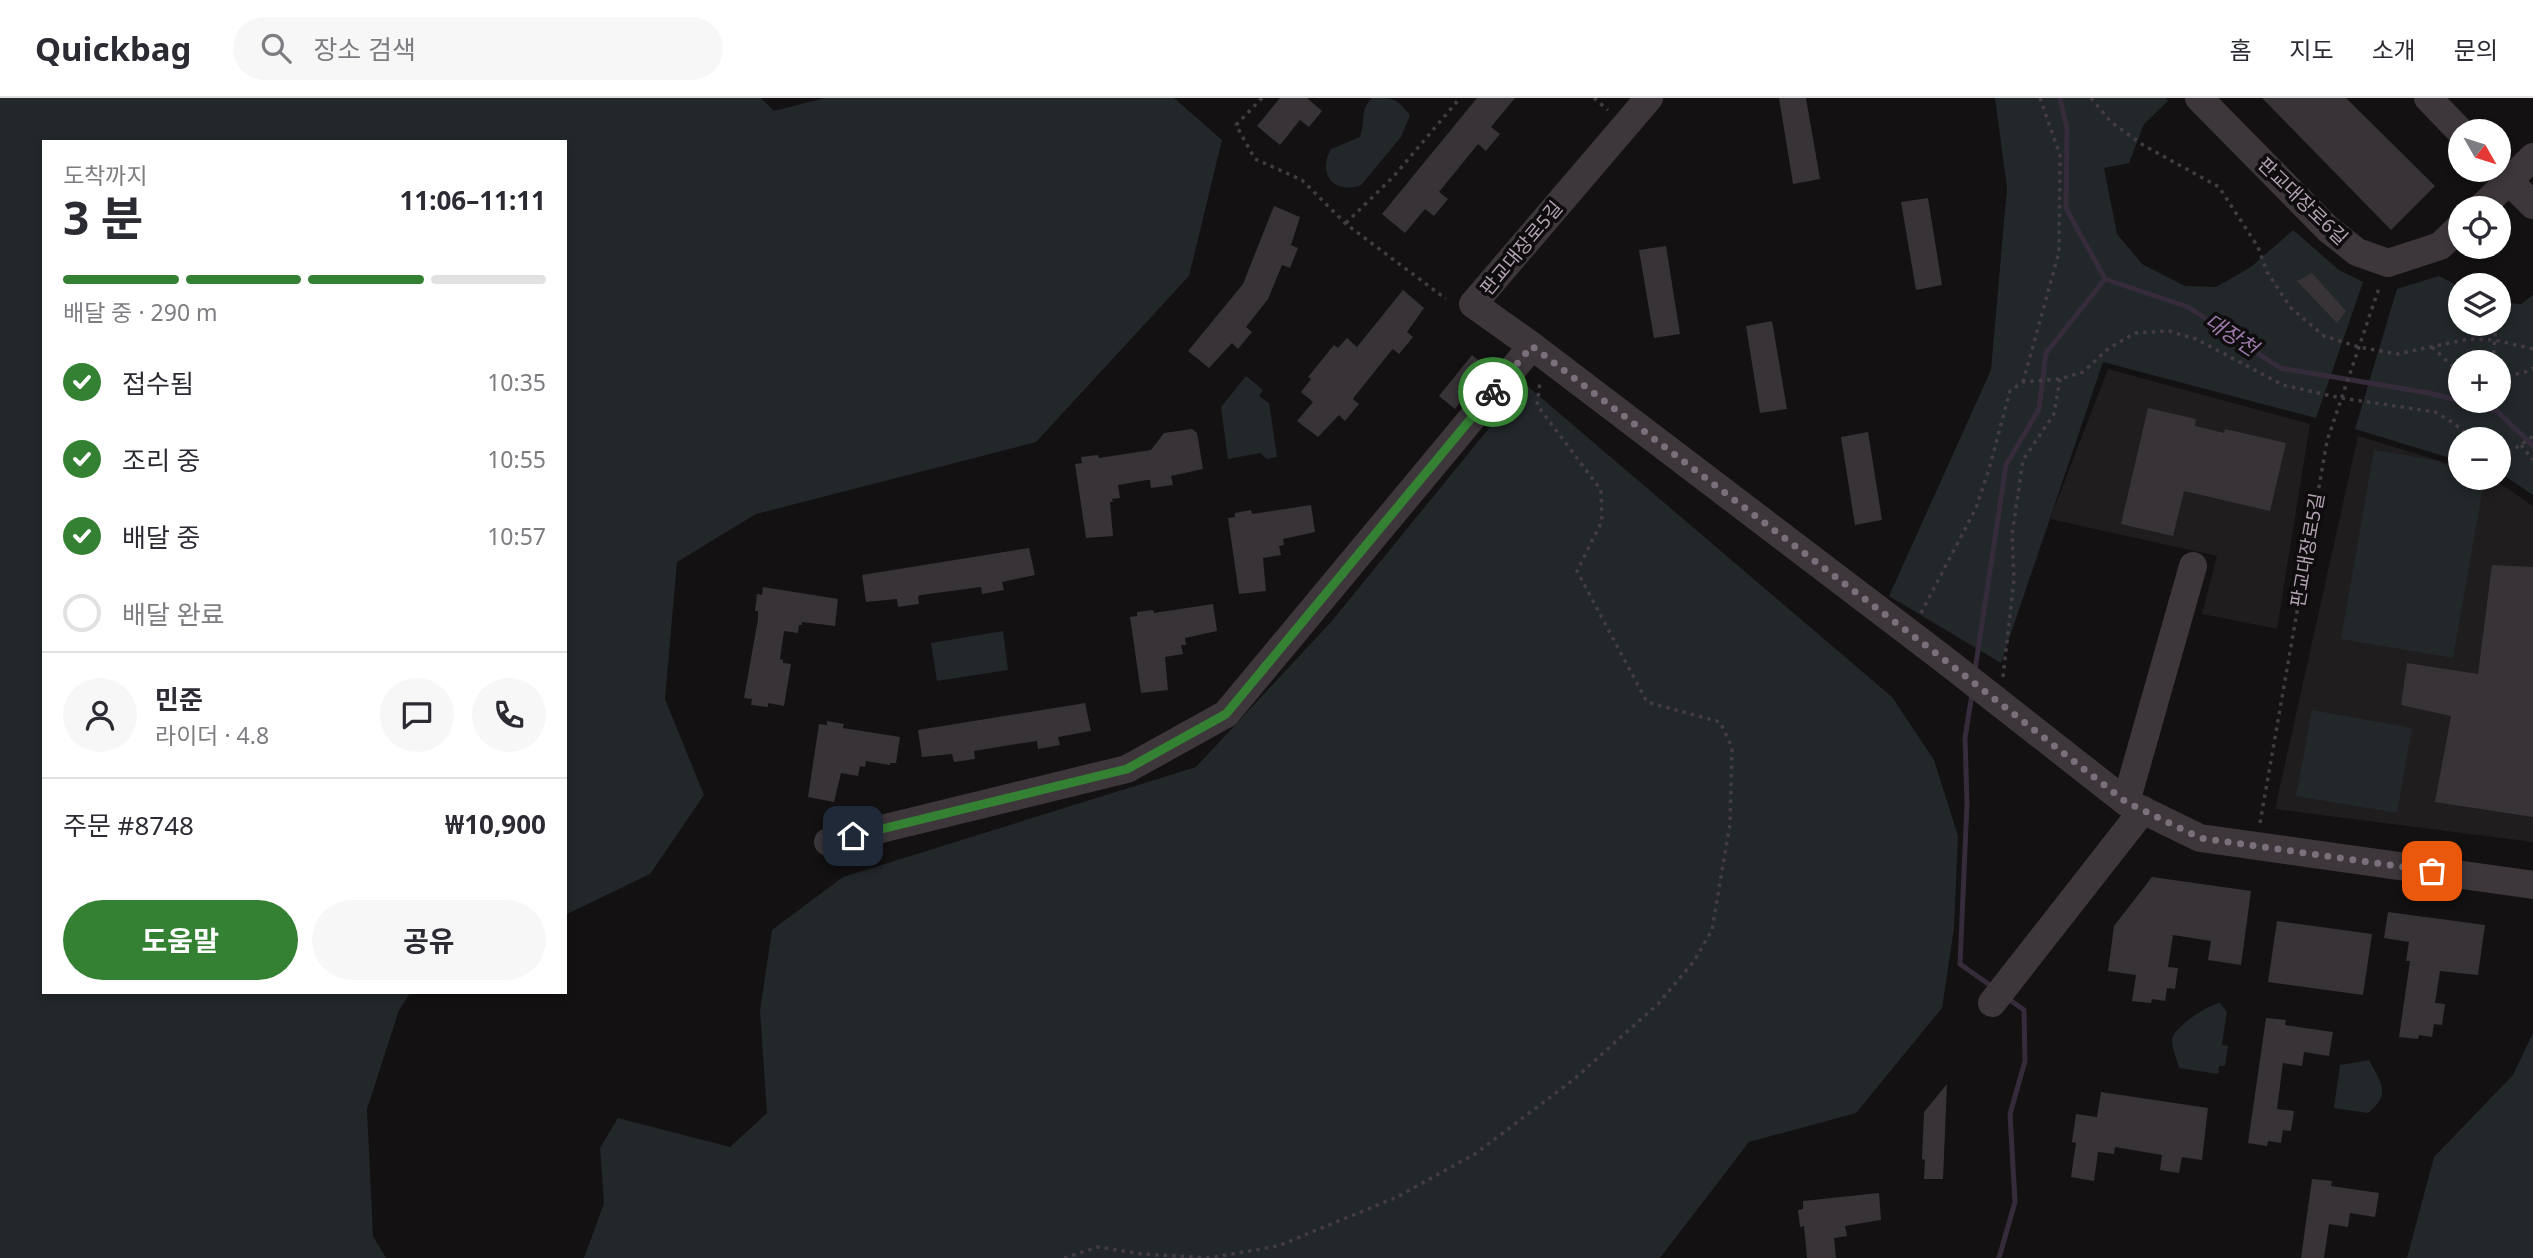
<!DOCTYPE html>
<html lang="ko">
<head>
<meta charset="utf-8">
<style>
  :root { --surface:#fff; --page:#f7f7f7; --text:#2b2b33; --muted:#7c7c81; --line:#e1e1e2; --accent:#348133 }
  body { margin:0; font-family:"Noto Sans","Noto Sans KR",sans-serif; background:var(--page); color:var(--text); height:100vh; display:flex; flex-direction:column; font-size:26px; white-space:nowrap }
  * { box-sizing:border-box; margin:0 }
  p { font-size:23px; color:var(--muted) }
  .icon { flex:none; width:38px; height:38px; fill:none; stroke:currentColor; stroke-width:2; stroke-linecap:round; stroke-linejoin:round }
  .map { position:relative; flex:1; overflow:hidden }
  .side { position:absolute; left:42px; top:42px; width:525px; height:854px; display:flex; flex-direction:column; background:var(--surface); border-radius:0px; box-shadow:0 4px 10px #0003 }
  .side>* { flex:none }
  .needle { width:46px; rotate:129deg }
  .tools { position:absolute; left:2448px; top:21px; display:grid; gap:14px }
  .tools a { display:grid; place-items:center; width:63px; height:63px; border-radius:50%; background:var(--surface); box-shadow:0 4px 10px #0003; font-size:35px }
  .pin { position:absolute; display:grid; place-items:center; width:60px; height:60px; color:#fff; margin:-30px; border-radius:14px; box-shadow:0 4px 10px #0006 }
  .courier { position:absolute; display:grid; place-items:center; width:70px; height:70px; margin:-35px; border:5px solid #348133; border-radius:50%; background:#fff; color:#222; box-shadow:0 2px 9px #0007 }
  .overview em { font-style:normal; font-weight:700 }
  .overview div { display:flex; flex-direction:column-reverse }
  .overview { display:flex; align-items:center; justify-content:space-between; height:119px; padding:0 21px }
  h1 { font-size:46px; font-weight:700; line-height:52px }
  .bar { display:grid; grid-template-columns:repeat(4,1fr); gap:10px 7px; align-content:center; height:84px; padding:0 21px }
  .bar i { height:9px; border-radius:5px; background:var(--line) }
  .bar .on { background:var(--accent) }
  .bar p { grid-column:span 4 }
  .line { display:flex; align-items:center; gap:18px; padding:0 21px; border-top:2px solid var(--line) }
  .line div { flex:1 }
  .round { display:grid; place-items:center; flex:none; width:74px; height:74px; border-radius:37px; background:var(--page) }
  ol { padding:0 21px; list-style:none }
  li { display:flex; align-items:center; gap:21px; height:77px }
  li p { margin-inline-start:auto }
  li .icon { padding:7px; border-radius:50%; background:var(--accent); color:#fff; stroke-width:4 }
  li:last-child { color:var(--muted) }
  li i { width:38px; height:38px; border:4px solid var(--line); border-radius:50% }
  .cta { display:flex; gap:14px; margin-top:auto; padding:14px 21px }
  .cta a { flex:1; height:80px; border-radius:42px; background:var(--accent); color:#fff; font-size:28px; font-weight:700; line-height:80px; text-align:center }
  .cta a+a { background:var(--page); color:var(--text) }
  header { display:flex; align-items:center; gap:42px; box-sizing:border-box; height:98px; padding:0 35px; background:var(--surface); border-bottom:2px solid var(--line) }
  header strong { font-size:33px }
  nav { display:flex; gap:38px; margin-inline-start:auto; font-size:24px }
  .search { width:490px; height:63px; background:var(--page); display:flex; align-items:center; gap:18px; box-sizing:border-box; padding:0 24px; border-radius:38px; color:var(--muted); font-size:26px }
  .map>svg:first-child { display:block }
  .built { fill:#201d1f }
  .green { fill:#22272a; fill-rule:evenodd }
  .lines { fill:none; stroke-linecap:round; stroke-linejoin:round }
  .stream { stroke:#362b3b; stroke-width:5 }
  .building { fill:#383337 }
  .path { stroke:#433c43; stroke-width:3.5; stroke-dasharray:3.5 5; stroke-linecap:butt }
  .minor { stroke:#3d373c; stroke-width:28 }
  .done { stroke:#7a707b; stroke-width:7; stroke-dasharray:0 12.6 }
  .route { stroke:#348133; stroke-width:9 }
  .labels { text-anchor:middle; stroke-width:7; stroke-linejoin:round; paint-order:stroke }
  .street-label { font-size:19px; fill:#b2a3b3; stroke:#0e0c0d }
  .water-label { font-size:21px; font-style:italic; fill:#9f7bad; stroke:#0e0c0d }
</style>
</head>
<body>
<header>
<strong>Quickbag</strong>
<div class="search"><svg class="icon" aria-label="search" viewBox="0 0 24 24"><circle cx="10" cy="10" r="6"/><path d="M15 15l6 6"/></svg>장소 검색</div>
<nav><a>홈</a><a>지도</a><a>소개</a><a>문의</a></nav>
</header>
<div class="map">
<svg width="2533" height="1160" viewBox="0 0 2533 1160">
  <rect width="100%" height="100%" fill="#131112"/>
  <g class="built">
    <polygon points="2108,271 2310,326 2277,531 2202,516 2217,458 2050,421"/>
    <polygon points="2358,338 2460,369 2460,380 2492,380 2533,408 2533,744 2275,711"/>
  </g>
  <g class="green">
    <polygon points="0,0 761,0 774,13 825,0 1174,0 1222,42 1189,178 1036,344 756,416 677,464 665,601 704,697 650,776 565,817 565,44 44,44 44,894 411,894 399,912 367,1011 373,1138 386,1160 0,1160"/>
    <path d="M1372,0C1396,0 1395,0 1410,17L1401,39L1361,87C1334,97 1317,76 1331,51L1360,39C1366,24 1359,12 1372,0Z"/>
    <polygon points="1995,0 2166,0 2168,3 2144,26 2129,65 2104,70 2117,136 2142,166 2185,188 2216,189 2251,169 2293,132 2339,172 2363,184 2316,320 2103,264 2001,565 1889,498 1991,272 2007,90"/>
    <path d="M2439,178L2460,189V226H2499V204L2521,206L2533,197V397L2499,374V341H2460V363L2355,331L2397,191ZM2499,264V303H2460V264Z"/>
    <polygon points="1246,278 1263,292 1259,298 1269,305 1277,359 1267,361 1260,355 1228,361 1221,309"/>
    <polygon points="1525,286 1892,599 1934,662 1958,738 1954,830 1942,910 1856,1015 1749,1044 1660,1160 584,1160 604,1105 600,1050 618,1020 730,1049 767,1015 760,913 772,832 843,779 1196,669 1331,524"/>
    <polygon points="2374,352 2438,363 2460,376 2460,380 2467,380 2483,389 2453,560 2341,541"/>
    <polygon points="1003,533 1008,572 937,583 931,545"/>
    <polygon points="2312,612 2412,630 2397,715 2296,698"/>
    <path d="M2220,905L2227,914L2222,947L2228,948L2225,968H2219L2218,976L2179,970C2177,962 2172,951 2172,942C2172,930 2209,906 2220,905Z"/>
    <polygon points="2533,935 2533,1160 2407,1160 2434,1059 2513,977"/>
    <path d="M2369,962C2381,986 2392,995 2368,1015L2334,1010L2340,967Z"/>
  </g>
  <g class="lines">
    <g class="stream">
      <polyline points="2060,0 2067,31 2066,110 2105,181 2188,209 2280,270 2429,295 2497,313 2533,348"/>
      <polyline points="1975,572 2006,367 2039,311 2046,255 2105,181"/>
      <polyline points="1972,596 1965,640 1967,705 1960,866 1994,890"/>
      <polyline points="1999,1160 2015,1104 2010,1016 2025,963 2024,912 2007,900"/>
    </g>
  </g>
  <g class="building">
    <polygon points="1280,0 1307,0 1322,13 1309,29 1300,22 1280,47 1257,28"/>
    <polygon points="1477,0 1515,0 1491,29 1500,36 1486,53 1478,46 1439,94 1448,101 1434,118 1425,111 1405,135 1382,116"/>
    <polygon points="1779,0 1806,0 1820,81 1793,86"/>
    <polygon points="2262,0 2346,0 2435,88 2391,132"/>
    <polygon points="1928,100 1942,187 1916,192 1901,104"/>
    <polygon points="1274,108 1300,119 1291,147 1298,150 1290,170 1282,167 1268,201 1246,229 1252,234 1238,251 1232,245 1209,270 1188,253 1243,186"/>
    <polygon points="1666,148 1680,236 1654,240 1639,152"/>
    <polygon points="2312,175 2346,213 2337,225 2297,183"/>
    <polygon points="1403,192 1424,210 1407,234 1413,239 1399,256 1393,251 1391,253 1355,298 1353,301 1359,306 1345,323 1339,317 1318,339 1297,323 1313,304 1301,294 1311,281 1308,279 1334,247 1338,250 1347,240 1357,249"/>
    <polygon points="1772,223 1787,311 1760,315 1746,228"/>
    <polygon points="1472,257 1486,269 1482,278 1455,311 1439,298"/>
    <polygon points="2148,310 2196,321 2195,328 2224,335 2225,331 2286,345 2270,413 2184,393 2173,438 2121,426"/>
    <polygon points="1192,331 1197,335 1203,371 1171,378 1173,387 1151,390 1150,382 1147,382 1118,387 1120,400 1112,401 1113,404 1110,404 1113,438 1086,440 1075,366 1082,365 1081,359 1098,357 1099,360 1151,352 1164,335"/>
    <polygon points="1868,334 1882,422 1855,427 1841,339"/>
    <polygon points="1311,407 1315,434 1283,441 1284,447 1279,448 1281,457 1263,460 1266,493 1239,496 1228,420 1235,419 1235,415 1251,412 1252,416"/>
    <polygon points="1029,450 1035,477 1002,484 1004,492 982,496 981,489 921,497 918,498 919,506 898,509 897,501 866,504 862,477"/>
    <polygon points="2492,467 2533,469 2533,719 2435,704 2451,618 2401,607 2407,565 2478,576"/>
    <polygon points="763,489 838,501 835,528 802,524 802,527 799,527 798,535 784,533 780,561 783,562 783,565 791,566 784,608 768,605 768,609 751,607 752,601 744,600 758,521 758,513 755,513 757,496 762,497"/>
    <polygon points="1213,506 1217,533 1185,540 1186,547 1181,547 1183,556 1165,559 1168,592 1141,595 1130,519 1137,518 1137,514 1153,512 1154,515"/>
    <polygon points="1085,605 1091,633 1058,639 1060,647 1038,651 1037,643 1010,647 974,653 975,661 954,664 952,656 922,659 918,632"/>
    <polygon points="827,623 844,626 843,630 900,639 896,665 890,665 890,667 866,663 865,669 860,668 858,678 841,675 834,704 808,699 819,626 827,627"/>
    <polygon points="2152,779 2251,793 2241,867 2208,862 2211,843 2173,837 2168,869 2178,870 2175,891 2167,890 2165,903 2152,901 2151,905 2132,903 2136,877 2108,873 2114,828"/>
    <polygon points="2388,814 2485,827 2478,877 2440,873 2435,905 2445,906 2442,927 2434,926 2432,939 2419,937 2418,941 2399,939 2410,863 2406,863 2409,844 2384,840"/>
    <polygon points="2277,823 2372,836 2363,897 2268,884"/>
    <polygon points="2266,920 2286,922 2285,927 2333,934 2329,958 2304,954 2302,968 2283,965 2277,1011 2294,1013 2291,1033 2283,1032 2281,1045 2268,1043 2267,1048 2248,1045"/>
    <polygon points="1947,986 1943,1081 1924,1081 1925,1062 1922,1061 1924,1014"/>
    <polygon points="2101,994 2208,1010 2202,1062 2182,1059 2179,1075 2160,1072 2162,1057 2115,1049 2114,1056 2098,1054 2094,1083 2071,1079 2076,1045 2072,1044 2076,1016 2097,1019"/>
    <polygon points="2312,1081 2332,1083 2331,1088 2379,1095 2375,1119 2350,1115 2348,1129 2329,1126 2324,1160 2301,1160"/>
    <polygon points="1879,1095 1881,1122 1845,1128 1847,1138 1834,1140 1836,1160 1807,1160 1804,1128 1800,1129 1798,1112 1803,1111 1803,1103"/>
  </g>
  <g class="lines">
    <g class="path">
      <polyline points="1262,0 1236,27 1255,61 1302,82 1346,126 1446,201"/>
      <polyline points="1594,0 1608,12"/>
      <polyline points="2091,0 2111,24 2143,47 2219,89 2258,149 2267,174 2291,210 2324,238 2359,249 2397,256 2469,241 2495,242 2533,251"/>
      <polyline points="1346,125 1394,78 1460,0"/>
      <polyline points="2432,249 2453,269 2460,272"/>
      <polyline points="2493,264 2496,226"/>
      <polyline points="2499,280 2525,274 2533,270"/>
      <polyline points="2023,284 2059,154 2060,57 2040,0"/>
      <polyline points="2521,347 2533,362"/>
      <path d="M2499,354C2512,354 2523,346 2533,338"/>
      <polyline points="1921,515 1976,410 1989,371 2010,293 2023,284 2060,281 2083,274 2109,250 2135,235 2169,233 2196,241 2283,287 2341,300 2435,314 2452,324 2472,341"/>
      <polyline points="2003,579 2014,481 2012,437 2023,362 2054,316 2060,281"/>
      <polyline points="2260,725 2327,343 2380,187"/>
      <polyline points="1064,1160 1098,1149 1142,1156 1209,1160 1278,1148 1397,1099 1475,1056 1573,982 1658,906 1694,863 1712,832 1730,726 1732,649 1720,624 1647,604 1577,473 1602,423 1601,392 1537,307 1540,284"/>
    </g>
    <g class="minor">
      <polyline points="1649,0 1473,206 1532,248 1941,559 2126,704 2200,740 2533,787"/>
      <polyline points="2199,0 2328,131 2357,154 2388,165 2440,148 2460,129"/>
      <polyline points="2428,0 2460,33"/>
      <polyline points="2498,72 2533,107"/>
      <polyline points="2481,110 2533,59"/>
      <polyline points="2126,704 2193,468"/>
      <polyline points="828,744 1127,671 1226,616 1532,248"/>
      <polyline points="1992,905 2143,712"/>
    </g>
  </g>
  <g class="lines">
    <polyline class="done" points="1493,294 1532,248 1941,559 2126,704 2200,740 2432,773"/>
    <polyline class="route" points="853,738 1127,671 1226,616 1493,294"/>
  </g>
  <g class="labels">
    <g class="street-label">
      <text transform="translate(2303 103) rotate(44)" y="7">판교대장로6길</text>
      <text transform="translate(1521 150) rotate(-50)" y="7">판교대장로5길</text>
      <text transform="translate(2307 452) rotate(-80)" y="7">판교대장로5길</text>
    </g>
    <g class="water-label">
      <text transform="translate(2231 237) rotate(33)" y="7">대장천</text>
    </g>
  </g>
</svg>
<div class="tools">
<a><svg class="needle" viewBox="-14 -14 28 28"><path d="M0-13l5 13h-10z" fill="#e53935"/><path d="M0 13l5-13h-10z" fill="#7c7c81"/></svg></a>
<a><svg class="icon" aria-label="locate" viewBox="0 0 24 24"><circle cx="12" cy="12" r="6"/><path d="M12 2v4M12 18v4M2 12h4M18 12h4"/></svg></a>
<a><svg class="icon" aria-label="layers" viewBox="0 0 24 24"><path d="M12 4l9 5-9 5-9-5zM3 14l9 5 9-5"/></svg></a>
<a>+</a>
<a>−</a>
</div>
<div class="pin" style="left:2432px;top:773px;background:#ea580c"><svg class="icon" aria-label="bag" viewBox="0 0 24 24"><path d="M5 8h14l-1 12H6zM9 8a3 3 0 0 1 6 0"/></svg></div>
<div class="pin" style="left:853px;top:738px;background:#1f2937"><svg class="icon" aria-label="home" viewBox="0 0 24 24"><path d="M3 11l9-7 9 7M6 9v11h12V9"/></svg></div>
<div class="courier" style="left:1493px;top:294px"><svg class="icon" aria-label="bike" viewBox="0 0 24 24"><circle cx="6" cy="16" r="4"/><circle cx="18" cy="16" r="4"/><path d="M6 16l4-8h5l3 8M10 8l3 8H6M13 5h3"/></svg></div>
<section class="side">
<div class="overview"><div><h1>3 분</h1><p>도착까지</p></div><em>11:06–11:11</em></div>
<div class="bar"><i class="on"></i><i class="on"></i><i class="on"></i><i></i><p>배달 중 · 290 m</p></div>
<ol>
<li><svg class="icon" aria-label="check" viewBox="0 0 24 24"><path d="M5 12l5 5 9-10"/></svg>접수됨<p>10:35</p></li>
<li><svg class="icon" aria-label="check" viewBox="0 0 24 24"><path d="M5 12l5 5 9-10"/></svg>조리 중<p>10:55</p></li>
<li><svg class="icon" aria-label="check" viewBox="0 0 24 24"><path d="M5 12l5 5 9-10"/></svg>배달 중<p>10:57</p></li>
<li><i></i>배달 완료</li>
</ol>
<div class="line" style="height:126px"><a class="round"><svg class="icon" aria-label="person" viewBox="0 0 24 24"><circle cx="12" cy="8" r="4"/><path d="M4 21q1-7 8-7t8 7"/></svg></a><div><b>민준</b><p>라이더 · 4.8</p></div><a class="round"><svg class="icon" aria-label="chat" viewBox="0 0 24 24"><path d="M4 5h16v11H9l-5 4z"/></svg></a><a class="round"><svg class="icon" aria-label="phone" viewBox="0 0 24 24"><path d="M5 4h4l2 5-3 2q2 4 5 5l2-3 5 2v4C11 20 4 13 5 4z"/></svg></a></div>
<div class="line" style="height:91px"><div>주문 #8748</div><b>₩10,900</b></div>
<div class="cta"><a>도움말</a><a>공유</a></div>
</section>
</div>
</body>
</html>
